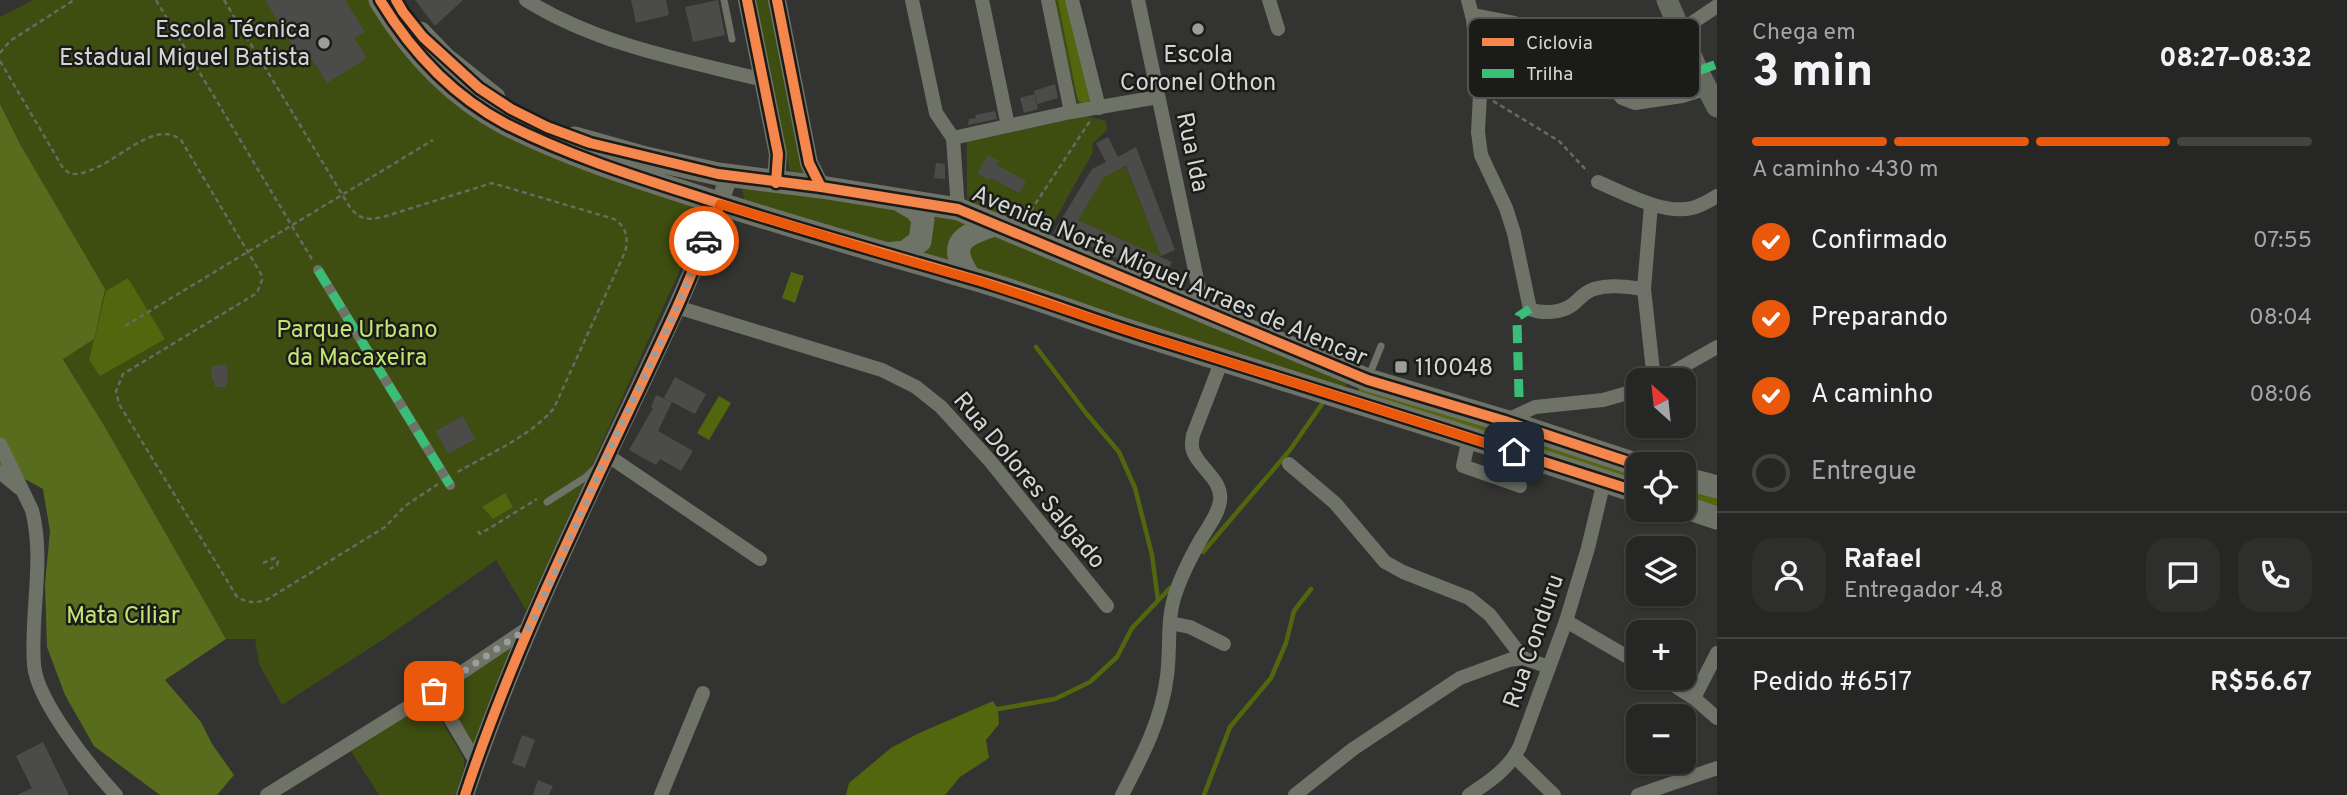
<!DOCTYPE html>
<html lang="pt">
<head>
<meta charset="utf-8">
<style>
  :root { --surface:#262725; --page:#2e2f2d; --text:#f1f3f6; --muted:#a4a5a7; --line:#424442; --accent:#ea580c }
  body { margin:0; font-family:Overpass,sans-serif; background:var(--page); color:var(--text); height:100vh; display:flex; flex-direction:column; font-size:26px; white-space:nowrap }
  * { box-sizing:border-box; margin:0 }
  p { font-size:23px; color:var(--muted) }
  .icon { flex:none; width:38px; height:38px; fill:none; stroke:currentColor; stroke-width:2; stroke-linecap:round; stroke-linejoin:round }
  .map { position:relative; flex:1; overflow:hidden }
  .panel { display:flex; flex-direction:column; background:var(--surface); width:630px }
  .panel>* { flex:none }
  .needle { width:46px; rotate:333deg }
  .controls { position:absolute; left:1626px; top:368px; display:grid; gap:14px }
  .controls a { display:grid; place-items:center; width:70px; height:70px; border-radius:14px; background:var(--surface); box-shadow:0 2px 5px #0004,0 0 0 2px var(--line); font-size:35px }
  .pin { position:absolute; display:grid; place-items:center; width:60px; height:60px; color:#fff; margin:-30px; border-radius:14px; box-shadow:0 4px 10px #0006 }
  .courier { position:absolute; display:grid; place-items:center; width:70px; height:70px; margin:-35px; border:5px solid #ea580c; border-radius:50%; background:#fff; color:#222; box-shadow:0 2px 9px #0007 }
  .summary em { font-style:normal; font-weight:800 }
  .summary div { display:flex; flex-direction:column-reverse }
  .summary { display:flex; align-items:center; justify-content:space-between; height:119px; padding:0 35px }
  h1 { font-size:46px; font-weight:800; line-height:52px }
  .bar { display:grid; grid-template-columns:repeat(4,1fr); gap:10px 7px; align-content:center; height:84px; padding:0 35px }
  .bar i { height:9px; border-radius:5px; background:var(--line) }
  .bar .active { background:var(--accent) }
  .bar p { grid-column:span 4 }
  .line { display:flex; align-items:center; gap:18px; padding:0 35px; border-top:2px solid var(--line) }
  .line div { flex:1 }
  .round { display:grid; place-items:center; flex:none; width:74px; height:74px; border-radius:21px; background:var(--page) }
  ol { padding:0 35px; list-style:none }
  li { display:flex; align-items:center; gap:21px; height:77px }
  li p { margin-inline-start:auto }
  li .icon { padding:7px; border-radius:50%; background:var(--accent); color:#fff; stroke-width:4 }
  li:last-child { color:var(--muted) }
  li i { width:38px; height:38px; border:4px solid var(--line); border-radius:50% }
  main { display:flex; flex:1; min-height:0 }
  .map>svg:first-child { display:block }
  .green { fill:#3e4d10 }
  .forest { fill:#586c1d }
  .water { fill:#52660e }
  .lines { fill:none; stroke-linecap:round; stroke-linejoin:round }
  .stream { stroke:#52660e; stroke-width:4.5 }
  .canal { stroke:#52660e; stroke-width:14 }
  .building { fill:#4b4c4a }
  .path { stroke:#686a63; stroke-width:2.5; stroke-dasharray:5 3.5; stroke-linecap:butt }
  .service { stroke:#6e7267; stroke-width:7 }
  .pedestrian { stroke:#6e7267; stroke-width:10 }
  .minor { stroke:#6e7267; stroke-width:14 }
  .tertiary { stroke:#6e7267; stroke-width:18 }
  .secondary { stroke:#666b60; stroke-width:21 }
  .primary { stroke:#6e7267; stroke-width:23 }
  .quiet { stroke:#3abd76; stroke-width:9; stroke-dasharray:18 9; stroke-linecap:butt }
  .cycleway-casing { stroke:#1b1c1a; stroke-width:15 }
  .cycleway { stroke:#f5874c; stroke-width:10 }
  .done { stroke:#9c9d9a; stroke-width:7; stroke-dasharray:0 12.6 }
  .route { stroke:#ea580c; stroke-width:9 }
  .poi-dot { fill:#9c9d9a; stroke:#1b1c1a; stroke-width:2.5 }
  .labels { text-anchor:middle; stroke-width:5; stroke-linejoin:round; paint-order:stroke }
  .poi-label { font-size:24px; fill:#d5d6d3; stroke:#1b1c1a; text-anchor:end }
  .street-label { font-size:24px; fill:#d5d6d3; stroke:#1b1c1a }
  .park-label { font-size:24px; fill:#c2e472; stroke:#1b1c1a }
  .key { fill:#1b1c1a; stroke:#535452; stroke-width:2 }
  .key-label { font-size:19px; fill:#d5d6d3 }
</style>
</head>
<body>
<main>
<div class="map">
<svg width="1717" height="795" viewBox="0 0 1717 795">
  <rect width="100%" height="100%" fill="#333431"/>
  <g class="green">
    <polygon points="33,0 371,0 433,81 705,207 705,215 526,610 496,560 390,635 282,705 259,664 255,639 226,639 105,427 63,358 21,146 0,104 0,17"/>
    <polygon points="753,0 770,0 805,173 790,171"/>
    <polygon points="1053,0 1071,0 1096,107 1079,109"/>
    <polygon points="1085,116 1106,121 1107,130 1092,144 1093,152 1046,236 967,204 967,142"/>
    <polygon points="1126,167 1161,256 1159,257 1078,220 1104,176"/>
    <polygon points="749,185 959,218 1351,382 1339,390 746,206 742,190"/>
    <polygon points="527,636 478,756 439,691"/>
    <polygon points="423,706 428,706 435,710 464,759 464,768 455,795 379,795 351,751"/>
  </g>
  <polygon class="forest" points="0,104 21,146 105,289 94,339 63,359 105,427 226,639 165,680 201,722 212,744 234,775 217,795 160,795 94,746 65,695 47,647 45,584 50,531 43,489 0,465"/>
  <g class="water">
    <polygon points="791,272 804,276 795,303 782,298"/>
    <polygon points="128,278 165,339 100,376 89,360 106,291"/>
    <polygon points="719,396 731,403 709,440 697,433"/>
    <polygon points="505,493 513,507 493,519 482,507"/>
    <polygon points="993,701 998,709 999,724 986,740 989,758 960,777 945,795 846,795 849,783 891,748 917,734"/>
  </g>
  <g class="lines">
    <g class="stream">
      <polyline points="1036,347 1086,413 1119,452 1135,488 1152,555 1158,600"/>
      <polyline points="1203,552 1290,450 1322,404"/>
      <polyline points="998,709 1055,699 1090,682 1117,657 1132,628 1170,588"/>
      <polyline points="1204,795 1230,727 1271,678 1286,643 1294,611 1311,589"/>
    </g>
    <g class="canal">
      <polyline points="1065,0 1084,96"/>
      <polyline points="1365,392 1638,478"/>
      <polyline points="1684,492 1717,502"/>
    </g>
  </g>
  <g class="building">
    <polygon points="265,0 345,0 365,32 354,38 367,58 327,83 312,59 309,61 304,53 299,56"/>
    <polygon points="415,0 463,0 435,26"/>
    <polygon points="631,0 666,0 669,15 636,23"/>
    <polygon points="718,0 725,35 693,42 685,7"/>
    <polygon points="1055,84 1058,98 1037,104 1034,91"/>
    <polygon points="1034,94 1038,109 1024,113 1020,98"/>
    <polygon points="995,111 997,119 968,125 969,119 976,118 975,115"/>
    <polygon points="1108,137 1118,157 1136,147 1175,250 1161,256 1126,166 1104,177 1078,220 1172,262 1164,280 1068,236 1066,239 1053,233 1092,169 1106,162 1096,143"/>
    <polygon points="988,155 999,161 997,165 1026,181 1019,193 991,178 989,180 977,173"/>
    <polygon points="936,163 945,164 945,179 934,178"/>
    <polygon points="227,365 228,380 225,387 215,387 215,381 212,381 211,366"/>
    <polygon points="675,377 706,394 695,414 664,398"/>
    <polygon points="656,395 672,402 658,431 693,451 681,471 660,459 656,465 629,450 653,408 651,407"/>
    <polygon points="463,416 475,439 448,454 436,431"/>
    <polygon points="522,735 535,740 525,768 512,763"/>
    <polygon points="43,742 69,795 17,795 32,788 16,756"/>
    <polygon points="538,780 553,786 549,795 533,795"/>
  </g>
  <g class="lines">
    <g class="path">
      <polyline points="156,0 313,261"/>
      <path d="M224,0L351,209C361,220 368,220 383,217L492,183L614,219C626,226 629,239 625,252L554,408C530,437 488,454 456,473"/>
      <polyline points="0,53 10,41 74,0"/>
      <path d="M0,61L63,168L70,174C108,177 150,115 181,140L261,274L262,280L257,293L123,374L116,391L119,404L237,597C249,603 256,604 268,599L385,527L405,506L438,484"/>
      <polyline points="1493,101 1559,141 1588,172"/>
      <polyline points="1026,218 1090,121"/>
      <polyline points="125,326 433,140"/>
      <polyline points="478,531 480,534 537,499"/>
      <polyline points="263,563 275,558 278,561 277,565 270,569"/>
    </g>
    <g class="service">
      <polyline points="724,0 732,39"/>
      <polyline points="1369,376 1381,346"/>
      <polyline points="547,502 586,477 595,468"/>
    </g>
    <polyline class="pedestrian" points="318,270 450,485"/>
    <g class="minor">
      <path d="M526,0C598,45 683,60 764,80"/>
      <polyline points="912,0 936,113 953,138 958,209"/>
      <polyline points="982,0 1008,126"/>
      <polyline points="1048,0 1071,112"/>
      <polyline points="1072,0 1099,108"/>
      <polyline points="1138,0 1204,313"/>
      <polyline points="1269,0 1278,29"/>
      <path d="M1468,0L1473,19L1480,94L1478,132L1481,155L1506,208L1514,233L1530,309C1542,314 1561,313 1572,305C1580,299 1584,292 1594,289C1611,284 1627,287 1644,289"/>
      <polyline points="1472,15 1514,23 1550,35 1567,50 1595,67 1622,98 1635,103 1682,96 1707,88"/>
      <polyline points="1680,31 1717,6"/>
      <polyline points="953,138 1071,112 1158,97"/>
      <path d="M1598,182C1624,193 1663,215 1692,208C1701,206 1709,201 1717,196"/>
      <polyline points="1651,205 1644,289 1654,380"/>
      <polyline points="677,307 882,370 916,387 941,407 991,462 1107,606"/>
      <polyline points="1659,380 1717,347"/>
      <polyline points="1505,421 1535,407 1603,400 1638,390"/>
      <polyline points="1469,438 1463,466 1520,486"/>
      <path d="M0,444L32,510C45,561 30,613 34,665C37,701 91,768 116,795"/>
      <polyline points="607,455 760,559"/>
      <polyline points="1289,464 1335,503 1385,562 1403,572 1469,598 1490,615 1523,658"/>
      <polyline points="0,472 19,488"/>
      <polyline points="1566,621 1638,663"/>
      <polyline points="1170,623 1190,627 1224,644"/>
      <polyline points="1661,677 1694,698 1717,718"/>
      <polyline points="434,691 476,762"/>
      <polyline points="1694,698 1717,653"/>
      <polyline points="1515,757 1554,795"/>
      <polyline points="267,795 434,691 531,626"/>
      <polyline points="661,795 703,693"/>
      <path d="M1122,795C1142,757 1162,719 1167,676C1171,648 1166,619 1176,592C1182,574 1192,555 1201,539C1208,527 1218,515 1220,501C1223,480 1199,468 1193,451C1191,446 1192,440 1193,435L1222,360"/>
      <polyline points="1295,795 1353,749 1460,678 1509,660 1523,658 1549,667"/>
      <path d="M1469,795C1489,782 1510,768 1520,746L1566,621L1588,548L1604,481"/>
      <polyline points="1638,795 1717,768"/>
    </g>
    <g class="tertiary">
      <polyline points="747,0 778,154 776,183"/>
      <polyline points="777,0 809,163 821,187"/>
      <path d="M465,795C505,675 559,558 613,443C654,356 698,268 729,176"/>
    </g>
    <polyline class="secondary" points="1667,0 1698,71 1717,107"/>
    <g class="primary">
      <path d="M380,0C411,51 453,96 506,124C565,154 630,175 693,195C784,225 877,251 970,278C1027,294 1082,316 1139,334C1306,386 1472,438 1638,492"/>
      <polyline points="420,33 444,58 494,98"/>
      <polyline points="575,138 646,158 718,174 821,187 958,209 1368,380 1505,421 1638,465"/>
      <polyline points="887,254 905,252 920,241 923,219 916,210 901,201"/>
      <path d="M969,277C966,271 960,263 959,255C955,235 983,229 997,224"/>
      <polyline points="1684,478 1717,487"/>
      <polyline points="1684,507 1717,518"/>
    </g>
    <g class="quiet">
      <polyline points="1698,71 1717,64"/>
      <polyline points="318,270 450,485"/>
      <polyline points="1519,397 1517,321 1519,316 1530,309"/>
    </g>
    <g class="cycleway-casing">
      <g id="cycleway">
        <path d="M380,0C411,51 453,96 506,124C565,154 630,175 693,195C784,225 877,251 970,278C1027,294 1082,316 1139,334C1306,386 1472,438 1638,492"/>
        <polyline points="396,0 403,12 423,37 479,88 511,109 547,127 590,143 718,174 821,187 958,209 1368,380 1505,421 1638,465"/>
        <polyline points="747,0 778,154 776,183"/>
        <polyline points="777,0 809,163 821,187"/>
        <path d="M465,795C520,629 602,471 675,312C691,277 705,240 720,204"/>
      </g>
    </g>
    <use href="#cycleway" class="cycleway"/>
  </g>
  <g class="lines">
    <polyline class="done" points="434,691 531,626 607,455 676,310 704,241"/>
    <polyline class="route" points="704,241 720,204 884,254 982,282 1126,330 1514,452"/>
  </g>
  <g class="poi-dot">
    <circle cx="1198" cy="29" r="7"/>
    <circle cx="324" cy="43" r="7"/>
    <rect x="1394" y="360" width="14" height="14" rx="3.5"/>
  </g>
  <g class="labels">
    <g class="poi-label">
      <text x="310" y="37">Escola Técnica<tspan x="310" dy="28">Estadual Miguel Batista</tspan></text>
      <text x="1198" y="62" text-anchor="middle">Escola<tspan x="1198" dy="28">Coronel Othon</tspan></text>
      <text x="1415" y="375" text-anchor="start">110048</text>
    </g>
    <g class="street-label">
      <text transform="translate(1193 152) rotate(78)" y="8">Rua Ida</text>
      <text transform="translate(1170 275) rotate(23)" y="8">Avenida Norte Miguel Arraes de Alencar</text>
      <text transform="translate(1030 480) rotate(50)" y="8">Rua Dolores Salgado</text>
      <text transform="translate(1533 641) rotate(-71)" y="8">Rua Conduru</text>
    </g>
    <g class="park-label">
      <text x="357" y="337">Parque Urbano<tspan x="357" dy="28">da Macaxeira</tspan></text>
      <text x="123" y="623">Mata Ciliar</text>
    </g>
  </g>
  <rect x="1468" y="18" width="232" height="80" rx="10" class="key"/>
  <rect x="1482" y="38" width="32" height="8" fill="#f5874c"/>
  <rect x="1482" y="69" width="32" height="9" fill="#3abd76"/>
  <g class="key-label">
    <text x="1526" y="49">Ciclovia</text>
    <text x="1526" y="80">Trilha</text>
  </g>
</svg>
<div class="controls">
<a><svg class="needle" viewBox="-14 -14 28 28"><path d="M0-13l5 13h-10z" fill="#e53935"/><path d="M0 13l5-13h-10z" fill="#a4a5a7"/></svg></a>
<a><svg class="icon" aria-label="locate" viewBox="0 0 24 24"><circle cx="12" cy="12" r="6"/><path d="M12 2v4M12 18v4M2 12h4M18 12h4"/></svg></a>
<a><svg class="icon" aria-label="layers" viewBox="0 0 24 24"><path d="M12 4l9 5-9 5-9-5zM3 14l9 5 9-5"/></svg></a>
<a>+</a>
<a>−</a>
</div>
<div class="pin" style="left:434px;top:691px;background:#ea580c"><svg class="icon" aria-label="bag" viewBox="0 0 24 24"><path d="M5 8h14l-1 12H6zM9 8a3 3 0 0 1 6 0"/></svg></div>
<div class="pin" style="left:1514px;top:452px;background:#1f2937"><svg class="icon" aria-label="home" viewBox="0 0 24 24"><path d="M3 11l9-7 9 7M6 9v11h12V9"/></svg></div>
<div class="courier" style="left:704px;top:241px"><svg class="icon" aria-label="car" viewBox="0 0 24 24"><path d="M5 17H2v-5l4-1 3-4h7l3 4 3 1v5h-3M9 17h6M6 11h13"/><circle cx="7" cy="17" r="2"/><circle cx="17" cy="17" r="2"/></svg></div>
</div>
<section class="panel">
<div class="summary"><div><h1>3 min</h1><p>Chega em</p></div><em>08:27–08:32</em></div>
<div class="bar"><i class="active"></i><i class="active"></i><i class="active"></i><i></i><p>A caminho · 430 m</p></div>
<ol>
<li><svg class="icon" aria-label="check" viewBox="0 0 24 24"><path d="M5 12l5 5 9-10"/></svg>Confirmado<p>07:55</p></li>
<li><svg class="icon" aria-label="check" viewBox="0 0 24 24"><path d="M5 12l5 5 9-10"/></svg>Preparando<p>08:04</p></li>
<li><svg class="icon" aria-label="check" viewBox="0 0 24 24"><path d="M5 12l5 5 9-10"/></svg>A caminho<p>08:06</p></li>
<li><i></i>Entregue</li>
</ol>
<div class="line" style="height:126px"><a class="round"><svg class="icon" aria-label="person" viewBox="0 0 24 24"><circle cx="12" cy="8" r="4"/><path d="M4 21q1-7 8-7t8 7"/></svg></a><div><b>Rafael</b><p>Entregador · 4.8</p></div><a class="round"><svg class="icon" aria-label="chat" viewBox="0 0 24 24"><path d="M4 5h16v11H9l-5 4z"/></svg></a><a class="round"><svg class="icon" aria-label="phone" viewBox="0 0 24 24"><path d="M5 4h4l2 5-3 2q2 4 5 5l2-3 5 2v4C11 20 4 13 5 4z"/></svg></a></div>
<div class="line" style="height:91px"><div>Pedido #6517</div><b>R$56.67</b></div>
</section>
</main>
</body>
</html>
